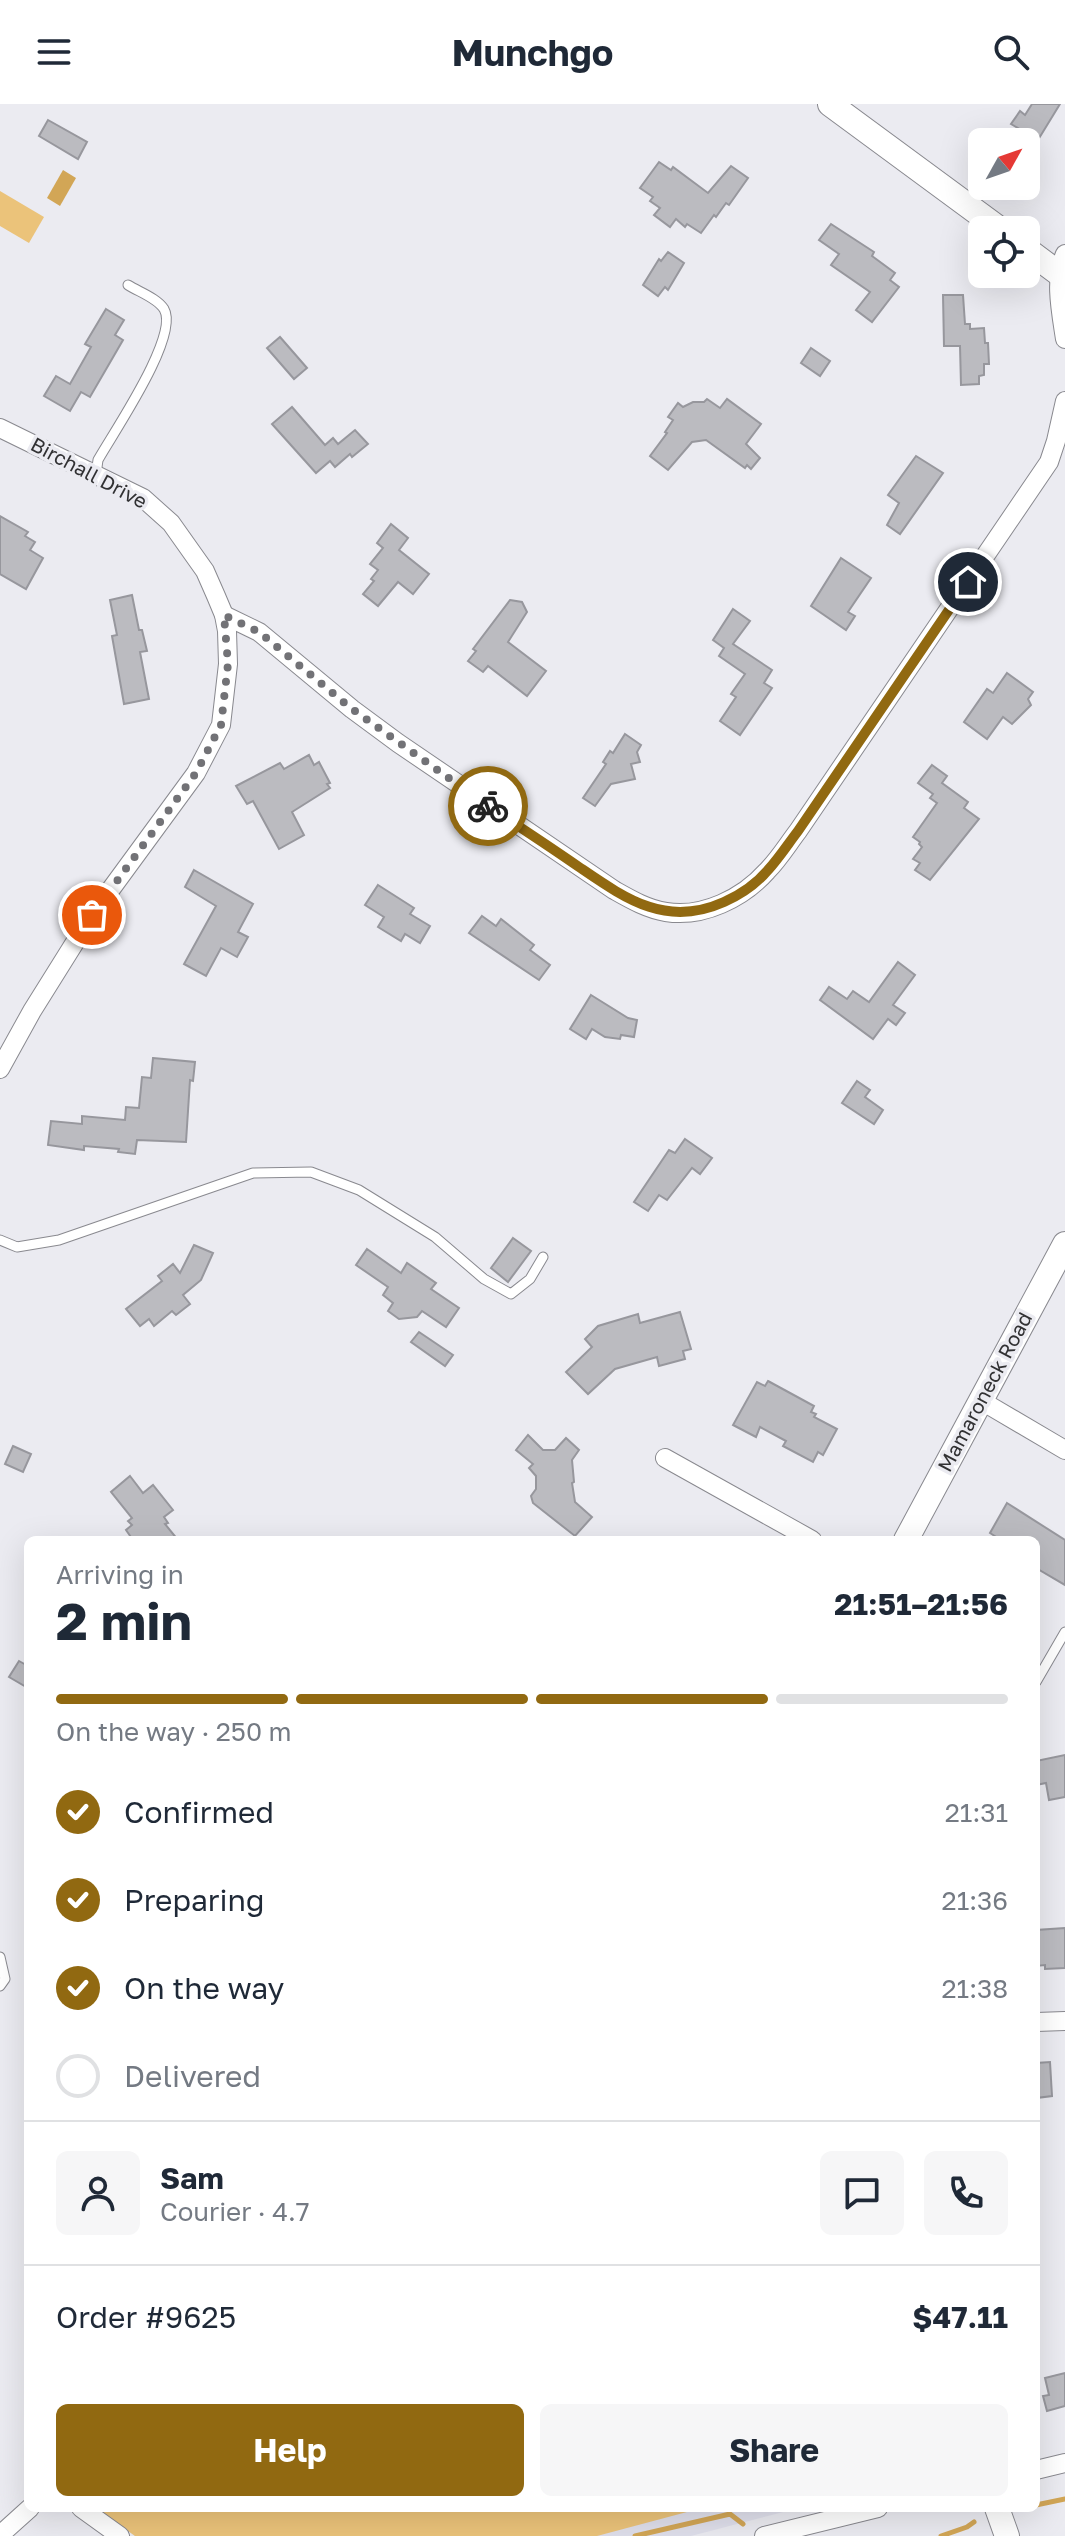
<!DOCTYPE html>
<html lang="en">
<head>
<meta charset="utf-8">
<style>
  :root { --surface:#fff; --page:#f6f6f7; --text:#1f2937; --muted:#747a83; --line:#e0e1e3; --accent:#916911 }
  body { margin:0; font-family:"Golos Text",sans-serif; background:var(--page); color:var(--text); height:100vh; display:flex; flex-direction:column; font-size:30px; white-space:nowrap }
  * { box-sizing:border-box; margin:0 }
  p { font-size:26px; color:var(--muted) }
  .icon { flex:none; width:44px; height:44px; fill:none; stroke:currentColor; stroke-width:2; stroke-linecap:round; stroke-linejoin:round }
  .map { position:relative; flex:1; overflow:hidden }
  .panel { position:absolute; left:24px; top:1432px; width:1016px; height:976px; display:flex; flex-direction:column; background:var(--surface); border-radius:12px; box-shadow:0 8px 32px #0002 }
  .panel>* { flex:none }
  .needle { width:52px; rotate:50deg }
  .tools { position:absolute; left:968px; top:24px; display:grid; gap:16px }
  .tools a { display:grid; place-items:center; width:72px; height:72px; border-radius:12px; background:var(--surface); box-shadow:0 8px 32px #0002; font-size:40px }
  .pin { position:absolute; display:grid; place-items:center; width:68px; height:68px; color:#fff; margin:-34px; border:4px solid #fff; border-radius:50%; box-shadow:0 2px 8px #0007 }
  .courier { position:absolute; display:grid; place-items:center; width:80px; height:80px; margin:-40px; border:6px solid #916911; border-radius:50%; background:#fff; color:#222; box-shadow:0 2px 10px #0007 }
  .head em { font-style:normal; font-weight:700 }
  .head div { display:flex; flex-direction:column-reverse }
  .head { display:flex; align-items:center; justify-content:space-between; height:136px; padding:0 32px }
  h1 { font-size:52px; font-weight:700; line-height:60px }
  .bar { display:grid; grid-template-columns:repeat(4,1fr); gap:12px 8px; align-content:center; height:96px; padding:0 32px }
  .bar i { height:10px; border-radius:6px; background:var(--line) }
  .bar .selected { background:var(--accent) }
  .bar p { grid-column:span 4 }
  .line { display:flex; align-items:center; gap:20px; padding:0 32px; border-top:2px solid var(--line) }
  .line div { flex:1 }
  .round { display:grid; place-items:center; flex:none; width:84px; height:84px; border-radius:12px; background:var(--page) }
  ol { padding:0 32px; list-style:none }
  li { display:flex; align-items:center; gap:24px; height:88px }
  li p { margin-inline-start:auto }
  li .icon { padding:8px; border-radius:50%; background:var(--accent); color:#fff; stroke-width:4 }
  li:last-child { color:var(--muted) }
  li i { width:44px; height:44px; border:4px solid var(--line); border-radius:50% }
  .primary-button { display:flex; gap:16px; margin-top:auto; padding:16px 32px }
  .primary-button a { flex:1; height:92px; border-radius:12px; background:var(--accent); color:#fff; font-size:32px; font-weight:700; line-height:92px; text-align:center }
  .primary-button a+a { background:var(--page); color:var(--text) }
  header { display:flex; justify-content:space-between; align-items:center; height:104px; padding:0 32px; background:var(--surface); font-size:36px; font-weight:700 }
  .map>svg:first-child { display:block }
  .built { fill:#dfdfeb }
  .green { fill:#ebc37a }
  .water { fill:#d2a656 }
  .lines { fill:none; stroke-linecap:round; stroke-linejoin:round }
  .stream { stroke:#d2a656; stroke-width:5 }
  .building { fill:#bbbbc0; stroke:#97979d; stroke-width:2 }
  .service-casing { stroke:#89898f; stroke-width:11 }
  .minor-casing { stroke:#89898f; stroke-width:20 }
  .tertiary-casing { stroke:#89898f; stroke-width:26 }
  .service { stroke:#fff; stroke-width:9 }
  .minor { stroke:#fff; stroke-width:18 }
  .tertiary { stroke:#fff; stroke-width:24 }
  .done { stroke:#727276; stroke-width:8; stroke-dasharray:0 14.4 }
  .route { stroke:#916911; stroke-width:10 }
  .labels { text-anchor:middle; stroke-width:7; stroke-linejoin:round; paint-order:stroke }
  .street-label { font-size:20px; fill:#313133; stroke:#ebebf1 }
</style>
</head>
<body>
<header><svg class="icon" aria-label="menu" viewBox="0 0 24 24"><path d="M4 6h16M4 12h16M4 18h16"/></svg>Munchgo<svg class="icon" aria-label="search" viewBox="0 0 24 24"><circle cx="10" cy="10" r="6"/><path d="M15 15l6 6"/></svg></header>
<div class="map">
<svg width="1065" height="2432" viewBox="0 0 1065 2432">
  <rect width="100%" height="100%" fill="#ebebf1"/>
  <polygon class="built" points="95,2404 799,2404 691,2432 135,2432"/>
  <g class="green">
    <polygon points="0,87 44,113 29,139 0,122"/>
    <polygon points="96,2404 702,2404 597,2432 135,2432"/>
  </g>
  <polygon class="water" points="63,66 76,74 60,102 47,94"/>
  <g class="lines">
    <g class="stream">
      <polyline points="1036,2401 1065,2395"/>
      <polyline points="635,2432 730,2410 743,2420"/>
      <polyline points="941,2432 967,2423 974,2418"/>
    </g>
  </g>
  <g class="building">
    <polygon points="1032,0 1060,0 1038,36 1011,20 1020,7 1025,11"/>
    <polygon points="48,16 87,38 78,55 39,32"/>
    <polygon points="659,58 671,66 673,63 708,89 731,62 748,74 729,101 726,99 716,113 714,111 701,129 687,120 685,123 676,115 670,123 654,111 660,104 650,97 653,93 640,84"/>
    <polygon points="831,120 874,148 872,152 895,169 890,176 899,183 872,218 856,206 870,188 831,161 839,150 819,136"/>
    <polygon points="668,148 684,159 668,186 665,183 658,192 643,181 659,155 661,157"/>
    <polygon points="943,191 963,191 965,220 970,220 970,225 984,224 985,239 988,239 989,260 984,260 984,271 979,272 979,280 961,281 960,242 944,242"/>
    <polygon points="106,205 124,216 115,231 123,236 90,293 81,288 70,307 44,292 56,272 70,280 91,243 85,240"/>
    <polygon points="280,233 307,264 294,275 267,244"/>
    <polygon points="811,244 830,257 820,272 801,259"/>
    <polygon points="707,295 720,304 727,295 761,320 746,340 760,354 751,365 747,361 745,364 706,336 692,338 668,366 650,352 667,329 665,328 673,316 668,313 678,299 683,303 693,298 704,298"/>
    <polygon points="292,303 325,341 333,334 338,340 355,326 368,340 352,353 350,350 335,363 330,357 316,369 272,320"/>
    <polygon points="916,352 943,369 900,430 887,421 899,399 888,391"/>
    <polygon points="0,412 28,428 25,432 35,438 30,446 43,454 26,485 0,470"/>
    <polygon points="391,420 408,434 399,446 429,470 413,490 398,478 378,502 363,490 374,477 371,475 378,466 370,460 383,444 377,439"/>
    <polygon points="841,454 871,474 848,508 855,512 846,526 811,502"/>
    <polygon points="132,491 139,526 142,526 147,547 140,548 149,595 124,600 112,532 117,531 110,496"/>
    <polygon points="510,496 522,498 527,508 508,538 546,567 527,592 488,562 483,568 468,557 476,547 473,545"/>
    <polygon points="733,505 750,517 733,540 772,566 764,579 772,584 740,631 720,617 736,593 731,590 745,570 719,552 724,544 713,536"/>
    <polygon points="1007,569 1033,588 1028,595 1031,601 1012,620 1003,613 987,635 964,618 987,585 993,589"/>
    <polygon points="625,630 641,641 637,648 640,658 631,660 635,675 611,680 595,702 583,694 606,660 603,658 610,647 613,649"/>
    <polygon points="309,651 314,661 319,658 330,679 327,680 330,684 292,708 304,731 279,745 253,697 247,700 236,682 280,659 284,665"/>
    <polygon points="932,661 947,672 942,679 968,698 964,704 979,715 930,776 915,766 920,759 913,755 922,743 919,740 920,738 913,733 937,699 930,694 933,690 918,679"/>
    <polygon points="194,766 253,800 238,828 248,833 237,853 221,844 206,872 184,860 216,802 185,783"/>
    <polygon points="378,781 414,804 410,810 430,822 420,839 405,830 401,837 378,823 384,813 365,801"/>
    <polygon points="482,812 496,822 501,815 534,841 530,846 550,861 539,876 469,829"/>
    <polygon points="898,858 915,871 893,901 905,909 896,921 888,915 873,935 820,896 829,883 847,895 853,887 869,898"/>
    <polygon points="591,891 628,914 637,916 634,933 621,931 620,935 605,933 592,925 586,935 570,925"/>
    <polygon points="153,954 195,958 193,977 190,976 186,1038 137,1036 135,1050 118,1048 119,1045 84,1042 84,1046 48,1041 51,1017 82,1020 82,1012 125,1016 126,1003 139,1004 142,973 151,974"/>
    <polygon points="857,977 870,986 865,993 883,1006 874,1020 842,999"/>
    <polygon points="685,1035 712,1054 700,1070 692,1064 667,1096 659,1091 648,1107 634,1098 669,1046 675,1049"/>
    <polygon points="513,1134 531,1147 508,1178 491,1164"/>
    <polygon points="194,1141 213,1149 201,1176 183,1191 190,1200 176,1211 172,1207 154,1222 149,1215 140,1222 126,1205 162,1177 158,1172 173,1160 180,1169"/>
    <polygon points="367,1145 401,1169 407,1159 436,1179 431,1185 459,1204 446,1223 422,1207 417,1213 399,1215 388,1207 393,1199 383,1191 388,1183 356,1161"/>
    <polygon points="680,1208 691,1245 683,1247 685,1255 659,1262 657,1253 615,1265 588,1290 566,1268 592,1243 585,1235 598,1222 638,1210 640,1219"/>
    <polygon points="419,1228 453,1251 445,1262 411,1238"/>
    <polygon points="768,1277 814,1302 811,1308 816,1310 814,1313 837,1325 823,1351 818,1348 813,1358 783,1342 786,1337 760,1323 756,1333 733,1321 757,1278 765,1282"/>
    <polygon points="528,1331 543,1346 555,1346 566,1334 579,1346 572,1356 574,1378 572,1379 575,1398 592,1413 575,1432 533,1399 531,1392 536,1385 536,1372 529,1364 533,1360 516,1346"/>
    <polygon points="13,1342 31,1350 23,1368 5,1360"/>
    <polygon points="130,1372 143,1389 153,1381 173,1406 164,1413 168,1419 165,1420 178,1436 133,1436 126,1426 132,1421 128,1417 132,1414 111,1388"/>
    <polygon points="1007,1399 1065,1436 1065,1481 1036,1464 1036,1436 1001,1436 990,1429"/>
    <polygon points="19,1557 28,1562 28,1584 9,1573"/>
    <polygon points="1065,1651 1065,1693 1049,1696 1046,1679 1036,1681 1036,1657"/>
    <polygon points="1065,1824 1065,1864 1045,1865 1045,1861 1036,1862 1036,1826"/>
    <polygon points="1050,1958 1052,1992 1036,1994 1036,1959"/>
    <polygon points="1065,2269 1065,2302 1047,2307 1043,2292 1049,2291 1045,2274"/>
  </g>
  <g class="lines">
    <g class="service-casing">
      <g id="service">
        <path d="M96,370L98,356C113,329 180,232 164,205C157,194 139,188 128,181"/>
        <polyline points="0,1136 17,1143 59,1136 253,1069 311,1068 359,1086 435,1133 484,1175 511,1190 530,1175 543,1153"/>
        <polyline points="1036,1578 1065,1528"/>
        <polyline points="0,1853 5,1875 0,1882"/>
      </g>
    </g>
    <g class="minor-casing">
      <g id="minor">
        <path d="M1065,150C1054,176 1061,208 1065,235"/>
        <polyline points="0,324 143,394 171,419 205,467 216,492 224,511 227,527 228,560 221,621 196,669 92,811 32,907 0,965"/>
        <path d="M224,511L259,528L352,605L398,639L614,786C630,795 647,805 666,808C703,814 743,794 767,767C779,755 788,740 798,727L1049,358L1056,337L1065,297"/>
        <polyline points="980,1296 1065,1346"/>
        <polyline points="665,1354 812,1436"/>
        <polyline points="1036,1918 1065,1917"/>
        <polyline points="1036,2366 1065,2359"/>
        <polyline points="81,2404 120,2432"/>
        <polyline points="0,2431 30,2404"/>
        <polyline points="764,2432 878,2404"/>
      </g>
    </g>
    <g class="tertiary-casing">
      <g id="tertiary">
        <polyline points="830,0 1001,126"/>
        <polyline points="1026,145 1065,174"/>
        <polyline points="906,1436 1065,1140"/>
        <polyline points="997,2404 1007,2432"/>
      </g>
    </g>
    <use href="#service" class="service"/>
    <use href="#minor" class="minor"/>
    <use href="#tertiary" class="tertiary"/>
  </g>
  <g class="lines">
    <polyline class="done" points="92,811 196,669 221,621 228,560 224,511 259,528 352,605 488,702"/>
    <path class="route" d="M488,702C518,722 549,742 579,763C626,795 666,824 724,798C740,791 757,779 768,766C779,754 788,740 798,727L968,478"/>
  </g>
  <g class="labels">
    <g class="street-label">
      <text transform="translate(89 369) rotate(28)" y="7">Birchall Drive</text>
      <text transform="translate(985 1288) rotate(-62)" y="7">Mamaroneck Road</text>
    </g>
  </g>
</svg>
<div class="tools">
<a><svg class="needle" viewBox="-14 -14 28 28"><path d="M0-13l5 13h-10z" fill="#e53935"/><path d="M0 13l5-13h-10z" fill="#747a83"/></svg></a>
<a><svg class="icon" aria-label="locate" viewBox="0 0 24 24"><circle cx="12" cy="12" r="6"/><path d="M12 2v4M12 18v4M2 12h4M18 12h4"/></svg></a>
</div>
<div class="pin" style="left:92px;top:811px;background:#ea580c"><svg class="icon" aria-label="bag" viewBox="0 0 24 24"><path d="M5 8h14l-1 12H6zM9 8a3 3 0 0 1 6 0"/></svg></div>
<div class="pin" style="left:968px;top:478px;background:#1f2937"><svg class="icon" aria-label="home" viewBox="0 0 24 24"><path d="M3 11l9-7 9 7M6 9v11h12V9"/></svg></div>
<div class="courier" style="left:488px;top:702px"><svg class="icon" aria-label="bike" viewBox="0 0 24 24"><circle cx="6" cy="16" r="4"/><circle cx="18" cy="16" r="4"/><path d="M6 16l4-8h5l3 8M10 8l3 8H6M13 5h3"/></svg></div>
<section class="panel">
<div class="head"><div><h1>2 min</h1><p>Arriving in</p></div><em>21:51–21:56</em></div>
<div class="bar"><i class="selected"></i><i class="selected"></i><i class="selected"></i><i></i><p>On the way · 250 m</p></div>
<ol>
<li><svg class="icon" aria-label="check" viewBox="0 0 24 24"><path d="M5 12l5 5 9-10"/></svg>Confirmed<p>21:31</p></li>
<li><svg class="icon" aria-label="check" viewBox="0 0 24 24"><path d="M5 12l5 5 9-10"/></svg>Preparing<p>21:36</p></li>
<li><svg class="icon" aria-label="check" viewBox="0 0 24 24"><path d="M5 12l5 5 9-10"/></svg>On the way<p>21:38</p></li>
<li><i></i>Delivered</li>
</ol>
<div class="line" style="height:144px"><a class="round"><svg class="icon" aria-label="person" viewBox="0 0 24 24"><circle cx="12" cy="8" r="4"/><path d="M4 21q1-7 8-7t8 7"/></svg></a><div><b>Sam</b><p>Courier · 4.7</p></div><a class="round"><svg class="icon" aria-label="chat" viewBox="0 0 24 24"><path d="M4 5h16v11H9l-5 4z"/></svg></a><a class="round"><svg class="icon" aria-label="phone" viewBox="0 0 24 24"><path d="M5 4h4l2 5-3 2q2 4 5 5l2-3 5 2v4C11 20 4 13 5 4z"/></svg></a></div>
<div class="line" style="height:104px"><div>Order #9625</div><b>$47.11</b></div>
<div class="primary-button"><a>Help</a><a>Share</a></div>
</section>
</div>
</body>
</html>
